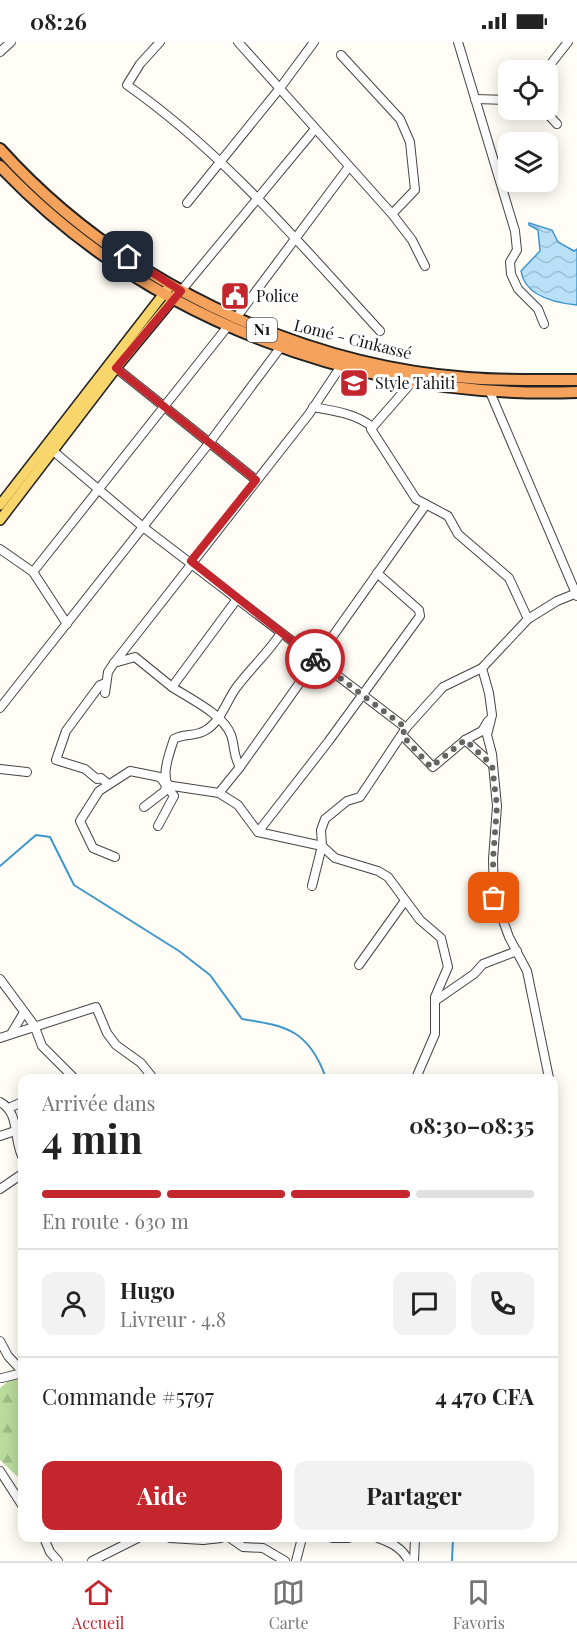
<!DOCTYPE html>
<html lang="fr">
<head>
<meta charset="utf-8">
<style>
  :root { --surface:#fff; --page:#f2f2f2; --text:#222; --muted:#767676; --line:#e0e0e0; --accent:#c4262e }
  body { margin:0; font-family:"Playfair Display",serif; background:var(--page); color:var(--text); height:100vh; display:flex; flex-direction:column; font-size:22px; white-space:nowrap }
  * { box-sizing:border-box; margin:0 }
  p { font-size:20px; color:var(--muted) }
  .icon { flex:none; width:33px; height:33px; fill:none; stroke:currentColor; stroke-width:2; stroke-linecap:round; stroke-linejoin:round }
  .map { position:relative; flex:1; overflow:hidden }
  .sheet { position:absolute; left:18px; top:1032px; width:540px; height:468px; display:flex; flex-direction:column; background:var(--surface); border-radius:12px; box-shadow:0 3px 15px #0003 }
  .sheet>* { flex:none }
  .fabs { position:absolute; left:498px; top:18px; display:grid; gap:12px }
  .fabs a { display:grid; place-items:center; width:60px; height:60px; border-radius:12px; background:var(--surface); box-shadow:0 3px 15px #0003; font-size:30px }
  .pin { position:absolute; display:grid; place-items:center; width:51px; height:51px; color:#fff; margin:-26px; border-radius:12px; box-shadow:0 3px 9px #0006 }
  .courier { position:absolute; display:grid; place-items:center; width:60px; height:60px; margin:-30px; border:4px solid #c4262e; border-radius:50%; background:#fff; color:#222; box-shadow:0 2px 8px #0007 }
  .summary em { font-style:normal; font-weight:700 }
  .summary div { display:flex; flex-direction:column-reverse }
  .summary { display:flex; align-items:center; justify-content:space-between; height:102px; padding:0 24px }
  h1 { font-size:39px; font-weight:700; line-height:45px }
  .bar { display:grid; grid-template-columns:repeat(4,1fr); gap:9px 6px; align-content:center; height:72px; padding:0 24px }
  .bar i { height:8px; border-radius:4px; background:var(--line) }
  .bar .active { background:var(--accent) }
  .bar p { grid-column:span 4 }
  .line { display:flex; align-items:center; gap:15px; padding:0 24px; border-top:2px solid var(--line) }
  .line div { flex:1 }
  .round { display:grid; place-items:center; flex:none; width:63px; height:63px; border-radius:12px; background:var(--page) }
  .cta { display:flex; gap:12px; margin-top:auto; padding:12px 24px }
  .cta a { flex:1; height:69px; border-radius:12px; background:var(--accent); color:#fff; font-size:24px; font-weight:700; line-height:69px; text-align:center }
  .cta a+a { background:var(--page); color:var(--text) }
  .status { display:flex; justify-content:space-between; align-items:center; height:42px; padding:0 30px; background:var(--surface); direction:ltr }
  .status svg { height:16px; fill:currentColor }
  .tabs { display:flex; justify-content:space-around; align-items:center; height:84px; border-top:2px solid var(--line); background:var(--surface); font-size:16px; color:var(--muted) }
  .tabs a { display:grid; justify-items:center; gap:3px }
  .tabs .active { color:var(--accent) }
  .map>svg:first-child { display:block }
  .forest { fill:url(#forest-firs) }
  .water { fill:url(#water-waves); stroke:#3f96cf; stroke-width:1.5 }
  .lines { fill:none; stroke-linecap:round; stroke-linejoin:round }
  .stream { stroke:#3f96cf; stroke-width:2 }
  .minor-casing { stroke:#444; stroke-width:10 }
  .major-casing { stroke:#222; stroke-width:12 }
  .highway-casing { stroke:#222; stroke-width:14 }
  .minor { stroke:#fff; stroke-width:8 }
  .major { stroke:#f9d66b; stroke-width:9 }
  .highway { stroke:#f5a25d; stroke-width:10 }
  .done { stroke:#646461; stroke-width:6; stroke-dasharray:0 10.8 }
  .route { stroke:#c4262e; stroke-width:8 }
  .labels { text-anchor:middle; stroke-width:6; stroke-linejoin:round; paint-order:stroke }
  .shield { fill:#fff; stroke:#585858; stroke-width:1.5 }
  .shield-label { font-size:15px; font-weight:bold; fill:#111 }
  .poi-label { font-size:16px; fill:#111; stroke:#fff; text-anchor:start }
  .street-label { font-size:16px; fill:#111; stroke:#fff }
</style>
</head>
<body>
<div class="status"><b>08:26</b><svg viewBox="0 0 49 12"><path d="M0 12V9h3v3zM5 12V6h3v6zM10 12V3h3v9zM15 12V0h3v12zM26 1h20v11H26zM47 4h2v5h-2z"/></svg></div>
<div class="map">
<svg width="577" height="1519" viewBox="0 0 577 1519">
  <defs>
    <pattern id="forest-firs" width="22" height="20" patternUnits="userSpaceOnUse" patternTransform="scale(1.5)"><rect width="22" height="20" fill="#b9dc9c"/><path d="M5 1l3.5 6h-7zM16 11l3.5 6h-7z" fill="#9ebc85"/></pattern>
    <pattern id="water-waves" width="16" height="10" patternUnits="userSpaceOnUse" patternTransform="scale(1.5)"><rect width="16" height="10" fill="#b9e0f7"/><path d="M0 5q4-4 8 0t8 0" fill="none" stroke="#9ebfd3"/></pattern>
  </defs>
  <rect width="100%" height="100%" fill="#fffdf5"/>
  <polygon class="forest" points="18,1335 22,1340 22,1439 0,1418 0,1346 12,1336"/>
  <path class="water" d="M529,181L552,188L558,200L574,209L577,207V263C556,261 525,255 521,229L540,209L538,188L529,183Z"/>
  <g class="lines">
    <g class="stream">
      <path d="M0,824L36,793L50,795L74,843L179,909L210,933L242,977C288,984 309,989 326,1036"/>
      <polyline points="452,1519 453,1496"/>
    </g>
    <g class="minor-casing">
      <g id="minor">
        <path d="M160,0L140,22L127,43C224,111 300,202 380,289"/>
        <polyline points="238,0 392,172 412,198 425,224"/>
        <polyline points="458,0 515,189 517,208 510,220 511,232 518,247 538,267 544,282"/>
        <polyline points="0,10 11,0"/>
        <polyline points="341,13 400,77 410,100 415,148 392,172"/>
        <polyline points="546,28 568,0"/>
        <polyline points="475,57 508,58"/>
        <polyline points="544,68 557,82"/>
        <polyline points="187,161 280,46 314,0"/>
        <polyline points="181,249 315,87"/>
        <polyline points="236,276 348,126"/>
        <polyline points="116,326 256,438"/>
        <polyline points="412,340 371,387 416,457 448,474 458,492 509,536 528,577 482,626 489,651 492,673 487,693 492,712 497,764 493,817 494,854 509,895 527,929 549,1036"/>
        <polyline points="490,350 577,554"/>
        <path d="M313,365C334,369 354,371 371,384"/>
        <polyline points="52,408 143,485 406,686"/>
        <polyline points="0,507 33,530 67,582"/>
        <polyline points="33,530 228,284"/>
        <polyline points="528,577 557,559 577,551"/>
        <polyline points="114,621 135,615 172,645"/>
        <polyline points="106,641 100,643 66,689 56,718 85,727 97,737 101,736 108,742"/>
        <polyline points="105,651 108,630 114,621 309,372 341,324"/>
        <polyline points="0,666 210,400 280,306"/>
        <polyline points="402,693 433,725 465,698 482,689 488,679"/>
        <polyline points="465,698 492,722"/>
        <polyline points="240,725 425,464"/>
        <polyline points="0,727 27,730"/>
        <path d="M219,751L240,725C233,714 235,704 231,693C223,672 190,657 172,645L237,557"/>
        <polyline points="144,765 165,749 166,743"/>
        <path d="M158,784L174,754C159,736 167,719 174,697C184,691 196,695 206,688C221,679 226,660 236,646C250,627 268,611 281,591"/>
        <polyline points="258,790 328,700 420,574 419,568 377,531"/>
        <polyline points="115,815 93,806 80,779 99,749 130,729 160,735 166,743 219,751 238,763 258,790 322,804 335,816 378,829 388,835 420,878 441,896 448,925 435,955 435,992 416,1036"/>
        <polyline points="312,844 322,804 321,788 325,777 347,759 360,755 406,686 443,645 482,626"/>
        <polyline points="359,923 404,860"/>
        <polyline points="0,937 34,983 42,1004 74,1036"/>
        <polyline points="435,959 474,932 483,922 517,909"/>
        <polyline points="11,992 23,972"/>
        <polyline points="0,996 96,965 107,991 116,1003 141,1021 153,1036"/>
        <path d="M0,1060C20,1071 13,1095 22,1114"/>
        <polyline points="9,1066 22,1060"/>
        <polyline points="0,1094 15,1089"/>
        <polyline points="0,1147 22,1132"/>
        <polyline points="0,1299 8,1314 22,1329"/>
        <polyline points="2,1336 22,1331"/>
        <polyline points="0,1429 22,1463"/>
        <polyline points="44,1496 50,1510 58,1519"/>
        <polyline points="170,1496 203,1498"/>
        <polyline points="199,1496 203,1498 221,1496"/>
        <polyline points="230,1496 243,1505 263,1506 285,1519"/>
        <polyline points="332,1496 349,1496"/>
        <path d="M378,1496C392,1501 402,1506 409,1519"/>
        <polyline points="92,1519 138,1496"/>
        <polyline points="296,1519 302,1496"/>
        <polyline points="414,1519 415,1496"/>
      </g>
    </g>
    <g class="major-casing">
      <g id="major">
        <polyline points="0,463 169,245"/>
        <polyline points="0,478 116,326 178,251"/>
      </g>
    </g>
    <g class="highway-casing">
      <g id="highway">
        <path d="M0,107C116,236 295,323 468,336C504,339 541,338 577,338"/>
        <path d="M0,124C148,280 364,358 577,350"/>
      </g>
    </g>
    <use href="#minor" class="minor"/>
    <use href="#major" class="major"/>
    <use href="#highway" class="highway"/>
  </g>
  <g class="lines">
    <polyline class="done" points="315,617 406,686 402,693 431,725 465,698 492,723 497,764 493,817 494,856"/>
    <polyline class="route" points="128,215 181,249 116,326 256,438 191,519 315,617"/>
  </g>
  <defs>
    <g id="civic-square" transform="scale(1.5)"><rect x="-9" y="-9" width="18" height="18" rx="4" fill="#c4262e" stroke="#fff"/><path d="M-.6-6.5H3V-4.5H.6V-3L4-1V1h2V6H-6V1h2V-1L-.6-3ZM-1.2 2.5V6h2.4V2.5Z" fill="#fff"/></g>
    <g id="school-square" transform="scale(1.5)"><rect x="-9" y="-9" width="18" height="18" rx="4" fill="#c4262e" stroke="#fff"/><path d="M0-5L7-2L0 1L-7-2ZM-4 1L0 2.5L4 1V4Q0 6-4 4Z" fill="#fff"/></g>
  </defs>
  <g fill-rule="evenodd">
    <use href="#civic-square" x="235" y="254"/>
    <use href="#school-square" x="354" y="341"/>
  </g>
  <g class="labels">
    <rect class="shield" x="247" y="276" width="30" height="24" rx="4.5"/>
    <g class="shield-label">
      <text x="262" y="293">N1</text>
    </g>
    <g class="poi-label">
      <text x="256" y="260">Police</text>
      <text x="375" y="347">Style Tahiti</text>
    </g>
    <g class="street-label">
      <text transform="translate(353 297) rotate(14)" y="6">Lomé - Cinkassé</text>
    </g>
  </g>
</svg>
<div class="fabs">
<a><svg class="icon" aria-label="locate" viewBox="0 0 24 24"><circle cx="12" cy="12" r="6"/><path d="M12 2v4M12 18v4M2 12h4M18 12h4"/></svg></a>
<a><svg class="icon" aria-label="layers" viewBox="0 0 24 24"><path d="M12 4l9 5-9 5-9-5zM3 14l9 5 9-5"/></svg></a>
</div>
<div class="pin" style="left:494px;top:856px;background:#ea580c"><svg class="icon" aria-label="bag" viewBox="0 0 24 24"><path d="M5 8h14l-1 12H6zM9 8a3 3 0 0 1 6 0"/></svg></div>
<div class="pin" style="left:128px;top:215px;background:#1f2937"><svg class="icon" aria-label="home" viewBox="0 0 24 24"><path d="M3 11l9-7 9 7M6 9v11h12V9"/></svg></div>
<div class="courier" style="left:315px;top:617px"><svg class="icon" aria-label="bike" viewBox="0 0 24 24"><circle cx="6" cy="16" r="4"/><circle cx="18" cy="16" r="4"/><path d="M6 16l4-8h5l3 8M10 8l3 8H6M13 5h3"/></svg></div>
<section class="sheet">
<div class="summary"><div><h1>4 min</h1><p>Arrivée dans</p></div><em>08:30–08:35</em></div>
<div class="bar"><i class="active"></i><i class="active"></i><i class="active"></i><i></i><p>En route · 630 m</p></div>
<div class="line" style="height:108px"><a class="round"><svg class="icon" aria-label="person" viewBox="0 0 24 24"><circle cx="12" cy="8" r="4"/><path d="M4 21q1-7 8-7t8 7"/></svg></a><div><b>Hugo</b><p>Livreur · 4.8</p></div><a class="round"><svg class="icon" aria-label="chat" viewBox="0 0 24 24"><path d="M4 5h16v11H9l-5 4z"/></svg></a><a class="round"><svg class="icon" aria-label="phone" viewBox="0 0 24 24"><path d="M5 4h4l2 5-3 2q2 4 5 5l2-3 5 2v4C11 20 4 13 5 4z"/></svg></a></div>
<div class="line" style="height:78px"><div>Commande #5797</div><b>4 470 CFA</b></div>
<div class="cta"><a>Aide</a><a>Partager</a></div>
</section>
</div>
<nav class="tabs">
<a class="active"><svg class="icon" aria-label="home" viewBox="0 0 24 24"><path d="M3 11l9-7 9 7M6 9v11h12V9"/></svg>Accueil</a>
<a><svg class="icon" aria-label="map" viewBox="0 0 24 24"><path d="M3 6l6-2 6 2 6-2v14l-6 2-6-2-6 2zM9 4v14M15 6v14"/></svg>Carte</a>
<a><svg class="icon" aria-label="saved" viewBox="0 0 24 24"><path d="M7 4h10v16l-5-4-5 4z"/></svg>Favoris</a>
</nav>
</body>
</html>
